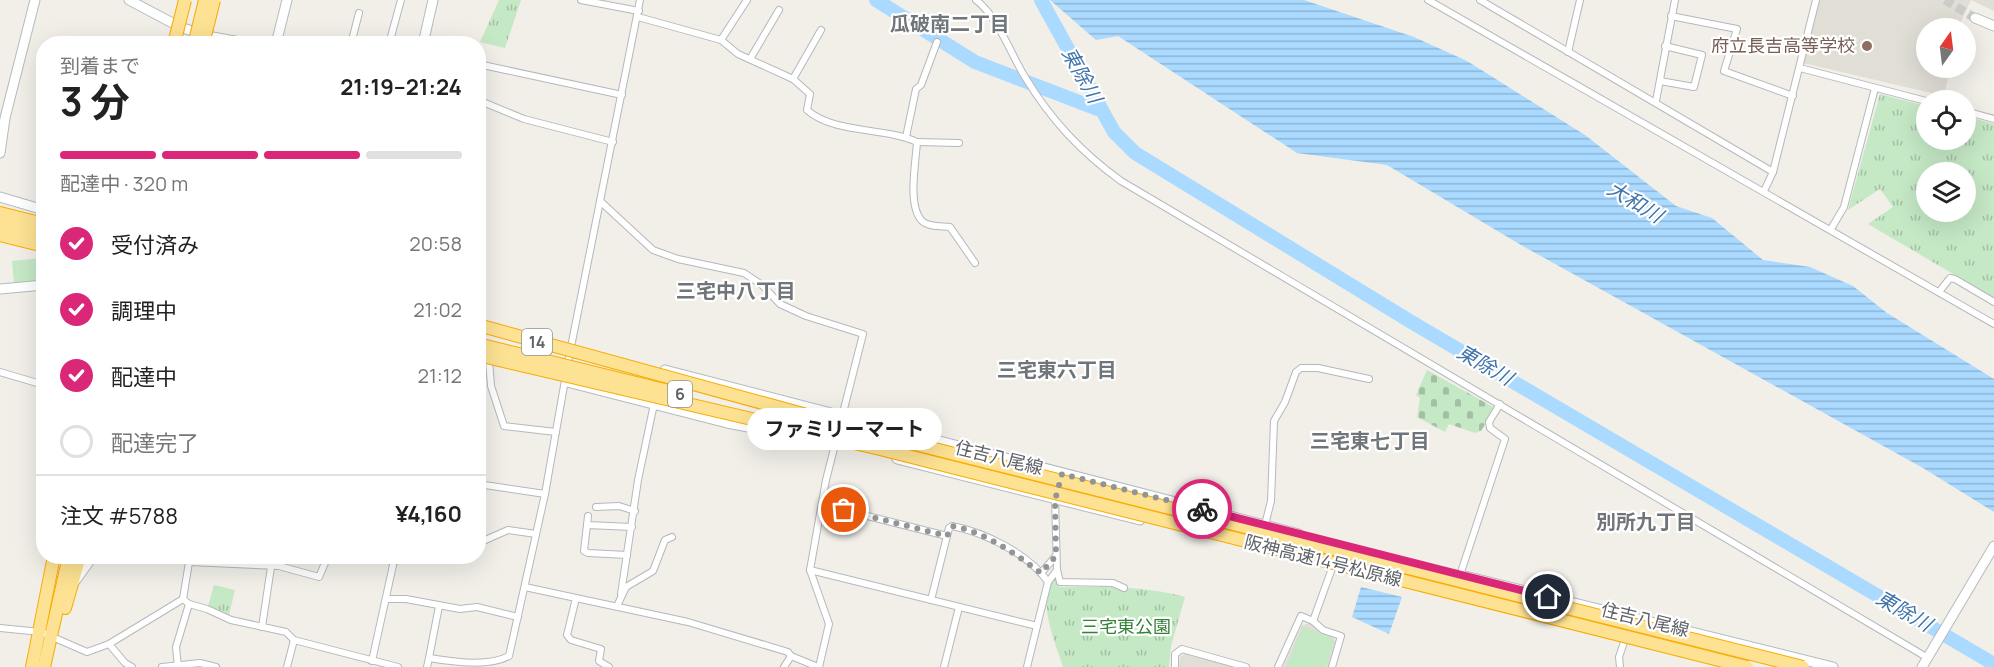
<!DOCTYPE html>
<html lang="ja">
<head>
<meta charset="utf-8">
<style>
  :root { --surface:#fff; --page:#f6f6f6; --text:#222; --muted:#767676; --line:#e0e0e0; --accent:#db2777 }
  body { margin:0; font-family:Manrope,"Noto Sans JP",sans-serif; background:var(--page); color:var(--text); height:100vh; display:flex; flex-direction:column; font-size:22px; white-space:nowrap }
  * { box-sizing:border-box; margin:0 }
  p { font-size:20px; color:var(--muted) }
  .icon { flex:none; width:33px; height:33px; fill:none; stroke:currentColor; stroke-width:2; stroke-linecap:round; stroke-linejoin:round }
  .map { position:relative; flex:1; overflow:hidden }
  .drawer { position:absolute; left:36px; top:36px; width:450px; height:528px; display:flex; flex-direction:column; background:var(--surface); border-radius:24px; box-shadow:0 6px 24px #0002 }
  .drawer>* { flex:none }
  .needle { width:39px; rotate:14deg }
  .controls { position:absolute; left:1916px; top:18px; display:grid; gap:12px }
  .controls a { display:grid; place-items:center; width:60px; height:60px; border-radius:50%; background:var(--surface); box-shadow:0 6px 24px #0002; font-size:30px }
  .pin { position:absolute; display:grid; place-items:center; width:51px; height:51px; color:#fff; margin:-26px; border:3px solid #fff; border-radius:50%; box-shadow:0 2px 6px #0007 }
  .courier { position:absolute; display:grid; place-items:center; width:60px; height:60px; margin:-30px; border:4px solid #db2777; border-radius:50%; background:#fff; color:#222; box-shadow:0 2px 8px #0007 }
  .bubble { position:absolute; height:42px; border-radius:21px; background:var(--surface); box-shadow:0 6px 24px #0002; font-size:20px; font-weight:700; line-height:42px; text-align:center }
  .head em { font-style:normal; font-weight:700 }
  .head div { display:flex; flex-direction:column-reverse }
  .head { display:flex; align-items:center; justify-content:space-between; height:102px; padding:0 24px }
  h1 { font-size:39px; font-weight:700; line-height:45px }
  .bar { display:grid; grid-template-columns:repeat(4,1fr); gap:9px 6px; align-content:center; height:72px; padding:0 24px }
  .bar i { height:8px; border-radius:4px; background:var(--line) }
  .bar .selected { background:var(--accent) }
  .bar p { grid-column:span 4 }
  .line { display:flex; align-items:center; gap:15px; padding:0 24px; border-top:2px solid var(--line) }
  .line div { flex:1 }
  ol { padding:0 24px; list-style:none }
  li { display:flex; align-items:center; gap:18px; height:66px }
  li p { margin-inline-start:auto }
  li .icon { padding:6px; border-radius:50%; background:var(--accent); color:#fff; stroke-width:4 }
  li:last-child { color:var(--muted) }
  li i { width:33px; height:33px; border:3px solid var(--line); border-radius:50% }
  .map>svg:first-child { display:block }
  .education { fill:#e1ded6 }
  .grass { fill:#c5e8c5 }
  .cemetery { fill:url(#cemetery-stones) }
  .park { fill:url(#park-tufts); fill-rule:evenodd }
  .water { fill:url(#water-rules) }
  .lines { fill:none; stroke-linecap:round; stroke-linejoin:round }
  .river { stroke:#aadaff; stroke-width:14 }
  .secondary-tunnel { stroke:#ccccc8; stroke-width:9; stroke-dasharray:9 4.5; stroke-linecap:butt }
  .street-casing { stroke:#b5b8bc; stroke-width:8 }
  .secondary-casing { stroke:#b6babf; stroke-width:11 }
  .highway-casing { stroke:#f9ab00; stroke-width:14 }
  .street { stroke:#fff; stroke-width:6 }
  .secondary { stroke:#fff; stroke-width:9 }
  .highway { stroke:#fde293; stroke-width:12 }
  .highway-bridge-casing { stroke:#f9ab00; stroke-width:14; stroke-linecap:butt }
  .highway-bridge { stroke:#fde293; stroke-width:12 }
  .done { stroke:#929495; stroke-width:6; stroke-dasharray:0 10.8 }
  .route { stroke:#db2777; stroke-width:8 }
  .education-dot { fill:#8d6e63; stroke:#fff; stroke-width:2 }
  .labels { text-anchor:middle; stroke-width:4.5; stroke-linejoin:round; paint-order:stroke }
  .shield { fill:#fff; stroke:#8f9295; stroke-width:1.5 }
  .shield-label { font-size:16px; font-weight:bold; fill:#5f6368 }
  .education-label { font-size:18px; fill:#785e54; stroke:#fff; text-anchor:end }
  .street-label { font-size:18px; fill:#5f6368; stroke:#fff }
  .park-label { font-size:18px; fill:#348238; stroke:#fff }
  .neighbourhood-label { font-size:20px; font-weight:bold; fill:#70757a; stroke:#fff }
  .water-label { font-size:20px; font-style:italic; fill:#4174aa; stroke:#fff }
</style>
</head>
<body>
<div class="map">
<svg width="1994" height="667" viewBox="0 0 1994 667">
  <defs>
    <pattern id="cemetery-stones" width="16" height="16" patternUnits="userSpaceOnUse" patternTransform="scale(1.5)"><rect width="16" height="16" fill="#c5e8c5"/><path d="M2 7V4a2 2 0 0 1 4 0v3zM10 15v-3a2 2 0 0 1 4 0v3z" fill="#a3c0a4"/></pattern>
    <pattern id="park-tufts" width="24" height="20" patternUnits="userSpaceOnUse" patternTransform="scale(1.5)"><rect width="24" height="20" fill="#c5e8c5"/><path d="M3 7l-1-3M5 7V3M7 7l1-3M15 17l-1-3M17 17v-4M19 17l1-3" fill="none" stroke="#a3c0a4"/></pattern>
    <pattern id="water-rules" width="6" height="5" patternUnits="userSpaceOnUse" patternTransform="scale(1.5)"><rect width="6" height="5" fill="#aadaff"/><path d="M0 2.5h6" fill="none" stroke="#8eb4d2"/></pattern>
  </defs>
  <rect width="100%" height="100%" fill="#f1efe8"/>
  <g class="education">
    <polygon points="1818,0 1994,0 1994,11 1971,0 1958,28 1926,28 1926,68 1950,68 1944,96 1803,63"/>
    <polygon points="1310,623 1333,636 1336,642 1328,667 1283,667 1302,625"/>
    <polygon points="1186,653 1226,665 1235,667 1179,667 1180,657"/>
  </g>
  <g class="grass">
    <polygon points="43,258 43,281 14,284 12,261"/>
    <polygon points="1303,626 1331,638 1334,642 1326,667 1286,667"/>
  </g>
  <polygon class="cemetery" points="1427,370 1495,408 1481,431 1475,433 1449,424 1445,432 1417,417 1420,398 1416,395"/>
  <g class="park">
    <polygon points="499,0 521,0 505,48 480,42"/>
    <path d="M1880,94L1926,106V140H1965V116L1994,124V298L1868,224L1893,207L1880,189L1848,210ZM1926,172H1965V212H1926Z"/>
    <path d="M1056,575L1059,587C1102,587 1143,585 1185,597L1171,646L1169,667H1063C1055,640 1035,600 1056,575Z"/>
    <polygon points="214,585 235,590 229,615 208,606"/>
  </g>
  <g class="water">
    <polygon points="1050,0 1304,0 1414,37 1467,61 1585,135 1676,206 1712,218 1763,260 1810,267 1853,286 1887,313 1994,379 1994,512 1923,468 1521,245 1387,165 1297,153 1118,36 1096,40"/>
    <polygon points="1361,587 1402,597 1389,634 1352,617"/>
  </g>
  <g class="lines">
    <g class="river">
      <polyline points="876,0 975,62 1100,110"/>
      <polyline points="1041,0 1114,132 1135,153 1413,323 1994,664"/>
    </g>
    <polyline class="secondary-tunnel" points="1945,0 1975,18"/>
    <g class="street-casing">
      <g id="street">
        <polyline points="581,0 639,11"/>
        <path d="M976,0C999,18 1010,53 1025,77C1051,120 1081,152 1121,181L1928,658"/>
        <polyline points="1428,0 1994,324"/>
        <polyline points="1480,0 1773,172"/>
        <polyline points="1671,16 1737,29 1724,71 1793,96"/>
        <path d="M638,17L721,40L738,54L793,79L810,94L807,110C834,134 885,127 917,142C916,161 907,206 922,221C928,227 942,226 950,227L975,263"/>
        <polyline points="721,40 747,0"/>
        <polyline points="351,44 359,13"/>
        <polyline points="389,44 401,0"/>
        <polyline points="1568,52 1580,0"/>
        <polyline points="750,59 779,10"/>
        <polyline points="478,64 622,95"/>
        <polyline points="1800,68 1926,101"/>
        <polyline points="793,79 821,30"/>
        <polyline points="1660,81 1694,87 1702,55 1665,46"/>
        <polyline points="478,100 524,119 613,142"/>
        <polyline points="1656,101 1675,0"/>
        <polyline points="1965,111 1994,119"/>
        <polyline points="906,137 916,89 921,85 937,42"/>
        <polyline points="917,142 959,143"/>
        <polyline points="1764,191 1773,172 1816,0"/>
        <polyline points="600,201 653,250 678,259 744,273 762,285 780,304 806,316 863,334 826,480 810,570 829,624 819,667"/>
        <polyline points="1831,229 1844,207 1875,88"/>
        <polyline points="1939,292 1950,278 1955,279 1994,302"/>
        <polyline points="489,360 491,386 504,426 556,432"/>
        <polyline points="567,367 640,0"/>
        <polyline points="0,372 44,385"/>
        <polyline points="478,484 545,494"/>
        <polyline points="1055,498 1057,570 1060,582 1113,583 1124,588"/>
        <polyline points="824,505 947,536"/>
        <polyline points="596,507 619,506 635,511"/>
        <polyline points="588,516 584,551 588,553 627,555"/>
        <polyline points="587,525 632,527"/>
        <polyline points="1265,525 1271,501 1274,421 1285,402 1296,372 1301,368 1318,368 1369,379"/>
        <polyline points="478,540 483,541 508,530 536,534"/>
        <polyline points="354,556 395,561"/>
        <polyline points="190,562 279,566 319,577 328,556"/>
        <polyline points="810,570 1037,626 1048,582 1057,570"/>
        <polyline points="1041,573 1056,556"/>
        <polyline points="1460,575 1505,439 1490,428 1489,422 1500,404"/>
        <polyline points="525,587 576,598 567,635 571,640 601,649 599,661 609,667"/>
        <polyline points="621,594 638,480 654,404"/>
        <polyline points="576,598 688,622 788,652 791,656 818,667"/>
        <polyline points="183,599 189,604 207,609 231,620 286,632 294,640 398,667"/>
        <polyline points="183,599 190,556"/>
        <polyline points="386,599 406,599 460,609 477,607 518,617"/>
        <path d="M931,600L949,528L952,526C984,532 1029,554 1048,582"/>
        <polyline points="617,606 626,587 653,571 665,540 672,537"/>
        <polyline points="1313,621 1323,630 1341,636 1332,667"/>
        <polyline points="262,627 271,567"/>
        <polyline points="0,628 41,632 87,652 109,644 183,599"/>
        <polyline points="109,644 125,663 132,667"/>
        <polyline points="429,658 439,606"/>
        <polyline points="372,661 395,556"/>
        <polyline points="162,667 200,663 216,667"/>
        <polyline points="178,667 176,647 189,604"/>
        <polyline points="287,667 294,640"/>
        <path d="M427,667L429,658C454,662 489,667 509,656L545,494L565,380"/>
        <polyline points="784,667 791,656"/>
        <polyline points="944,667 959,607"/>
        <polyline points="1027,667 1037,626"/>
        <polyline points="1175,667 1175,654 1182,649 1246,667"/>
        <polyline points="1278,667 1301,616 1313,621 1339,549"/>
        <polyline points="1620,667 1619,657 1626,636"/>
      </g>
    </g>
    <g class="secondary-casing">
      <g id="secondary">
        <polyline points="129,0 180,27 207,36 251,44"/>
        <polyline points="1975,18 1994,26"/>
        <polyline points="274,44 277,40 287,0"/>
        <polyline points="423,44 433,0"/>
        <polyline points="0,153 5,118 35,0"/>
        <polyline points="0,197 44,210"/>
        <polyline points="0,289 44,285"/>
        <polyline points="665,370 1299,534"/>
        <polyline points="567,382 727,423 820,441"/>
        <polyline points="897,459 1140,520"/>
        <polyline points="1461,575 1833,667"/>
        <polyline points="75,581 93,556"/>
        <polyline points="1922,667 1994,546"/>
      </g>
    </g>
    <g class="highway-casing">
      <g id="highway">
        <polyline points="0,213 44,224"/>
        <polyline points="0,224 44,234"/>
        <polyline points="0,235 44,246"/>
        <polyline points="65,608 80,556"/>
        <polyline points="32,667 54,556"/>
        <polyline points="44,667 69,556"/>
      </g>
    </g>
    <use href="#street" class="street"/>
    <use href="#secondary" class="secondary"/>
    <use href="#highway" class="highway"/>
    <g class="highway-bridge-casing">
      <g id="highway-bridge">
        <polyline points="196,37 205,0"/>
        <polyline points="174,44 185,0"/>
        <polyline points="203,44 214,0"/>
        <polyline points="478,325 883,436 1803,667"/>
        <polyline points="478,344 685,395"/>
        <polyline points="478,355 880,449 1747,667"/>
      </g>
    </g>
    <use href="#highway-bridge" class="highway-bridge"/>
  </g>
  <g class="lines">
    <path class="done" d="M844,510L947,536L952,526C985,532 1014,553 1041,573L1056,556L1055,500L1062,474L1202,509"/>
    <polyline class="route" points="1202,509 1548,597"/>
  </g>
  <circle class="education-dot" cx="1867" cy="46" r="6"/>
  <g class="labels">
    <g class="shield">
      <rect x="522" y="329" width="30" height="26" rx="4.5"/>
      <rect x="668" y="381" width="24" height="26" rx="4.5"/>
    </g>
    <g class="shield-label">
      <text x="537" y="348">14</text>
      <text x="680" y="400">6</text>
    </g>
    <g class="education-label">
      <text x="1855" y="52">府立長吉高等学校</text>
    </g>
    <g class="street-label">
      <text transform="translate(999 458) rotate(14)" y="6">住吉八尾線</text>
      <text transform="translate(1323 561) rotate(14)" y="6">阪神高速14号松原線</text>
      <text transform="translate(1645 620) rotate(14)" y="6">住吉八尾線</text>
    </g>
    <g class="park-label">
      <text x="1126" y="633">三宅東公園</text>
    </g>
    <g class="neighbourhood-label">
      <text x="950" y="31">瓜破南二丁目</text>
      <text x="736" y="298">三宅中八丁目</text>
      <text x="1057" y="377">三宅東六丁目</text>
      <text x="1370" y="448">三宅東七丁目</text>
      <text x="1646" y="529">別所九丁目</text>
    </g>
    <g class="water-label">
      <text transform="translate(1082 75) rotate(61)" y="7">東除川</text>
      <text transform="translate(1635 202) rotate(31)" y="7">大和川</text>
      <text transform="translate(1485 365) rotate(30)" y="7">東除川</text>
      <text transform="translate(1904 611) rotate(30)" y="7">東除川</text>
    </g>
  </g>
</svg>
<div class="controls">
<a><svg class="needle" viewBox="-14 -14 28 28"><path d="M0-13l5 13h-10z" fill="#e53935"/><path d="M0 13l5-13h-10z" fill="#767676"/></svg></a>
<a><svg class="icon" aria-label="locate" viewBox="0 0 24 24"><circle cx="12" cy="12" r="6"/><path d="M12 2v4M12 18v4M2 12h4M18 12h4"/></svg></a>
<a><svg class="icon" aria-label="layers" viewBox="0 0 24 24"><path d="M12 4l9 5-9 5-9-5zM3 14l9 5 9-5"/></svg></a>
</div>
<div class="pin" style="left:844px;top:510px;background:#ea580c"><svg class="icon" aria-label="bag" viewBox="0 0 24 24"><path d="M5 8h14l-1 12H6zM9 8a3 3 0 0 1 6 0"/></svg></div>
<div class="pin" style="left:1548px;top:597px;background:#1f2937"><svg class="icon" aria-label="home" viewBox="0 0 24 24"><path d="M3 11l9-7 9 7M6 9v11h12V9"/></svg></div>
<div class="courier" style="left:1202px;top:509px"><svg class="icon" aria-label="bike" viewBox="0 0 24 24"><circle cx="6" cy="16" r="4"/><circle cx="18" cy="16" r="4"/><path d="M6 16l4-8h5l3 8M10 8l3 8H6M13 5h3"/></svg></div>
<div class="bubble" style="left:747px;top:408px;width:195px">ファミリーマート</div>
<section class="drawer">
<div class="head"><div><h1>3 分</h1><p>到着まで</p></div><em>21:19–21:24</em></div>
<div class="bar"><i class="selected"></i><i class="selected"></i><i class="selected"></i><i></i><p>配達中 · 320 m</p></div>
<ol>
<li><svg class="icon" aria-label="check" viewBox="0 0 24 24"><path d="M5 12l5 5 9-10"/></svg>受付済み<p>20:58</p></li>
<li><svg class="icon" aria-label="check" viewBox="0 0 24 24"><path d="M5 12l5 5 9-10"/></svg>調理中<p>21:02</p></li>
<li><svg class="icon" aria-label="check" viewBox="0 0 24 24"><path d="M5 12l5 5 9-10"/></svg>配達中<p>21:12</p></li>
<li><i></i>配達完了</li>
</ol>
<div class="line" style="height:78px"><div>注文 #5788</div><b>¥4,160</b></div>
</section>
</div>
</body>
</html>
